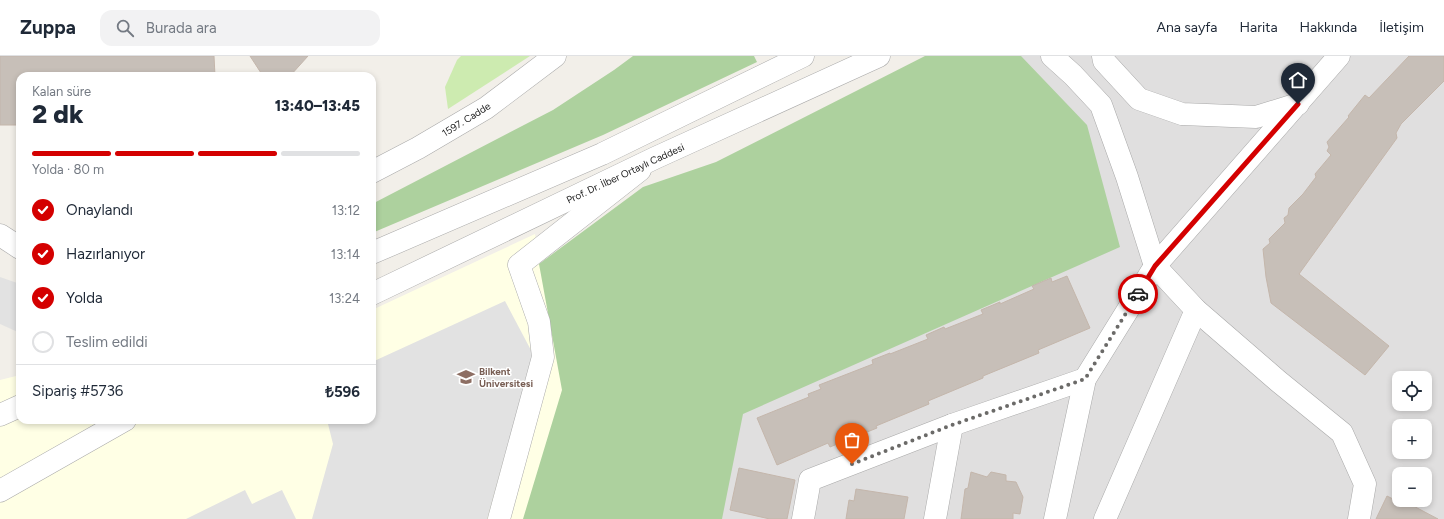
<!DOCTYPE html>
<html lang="tr">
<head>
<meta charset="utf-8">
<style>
  :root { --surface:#fff; --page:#f2f2f3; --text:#1f2937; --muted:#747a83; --line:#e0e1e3; --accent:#d40000 }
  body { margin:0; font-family:Figtree,sans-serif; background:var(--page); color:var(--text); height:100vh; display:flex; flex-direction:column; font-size:15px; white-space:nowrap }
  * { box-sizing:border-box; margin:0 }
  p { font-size:13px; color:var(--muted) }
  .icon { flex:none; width:22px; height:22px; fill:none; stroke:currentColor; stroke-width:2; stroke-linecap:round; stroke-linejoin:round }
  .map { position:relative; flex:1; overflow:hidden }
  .details { position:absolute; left:16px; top:16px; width:360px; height:352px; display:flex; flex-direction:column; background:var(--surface); border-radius:12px; box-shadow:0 2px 6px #0003 }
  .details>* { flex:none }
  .fabs { position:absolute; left:1392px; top:315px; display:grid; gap:8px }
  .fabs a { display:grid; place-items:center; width:40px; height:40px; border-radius:8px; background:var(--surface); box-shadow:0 2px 6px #0003; font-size:20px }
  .pin { position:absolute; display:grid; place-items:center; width:34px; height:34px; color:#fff; margin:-41px -17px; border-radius:50% 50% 50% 0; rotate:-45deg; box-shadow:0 0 4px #0007 }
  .pin .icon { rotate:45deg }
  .courier { position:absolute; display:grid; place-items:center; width:40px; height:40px; margin:-20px; border:3px solid #d40000; border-radius:50%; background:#fff; color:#222; box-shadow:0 1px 5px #0007 }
  .overview em { font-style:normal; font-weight:800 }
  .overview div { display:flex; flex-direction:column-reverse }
  .overview { display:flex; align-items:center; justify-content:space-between; height:68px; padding:0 16px }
  h1 { font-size:26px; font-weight:800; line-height:30px }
  .bar { display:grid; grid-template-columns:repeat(4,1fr); gap:6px 4px; align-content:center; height:48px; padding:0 16px }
  .bar i { height:5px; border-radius:3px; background:var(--line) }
  .bar .selected { background:var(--accent) }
  .bar p { grid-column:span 4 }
  .line { display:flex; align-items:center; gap:10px; padding:0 16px; border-top:1px solid var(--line) }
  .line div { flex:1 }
  ol { padding:0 16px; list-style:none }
  li { display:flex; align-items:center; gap:12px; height:44px }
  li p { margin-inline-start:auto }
  li .icon { padding:4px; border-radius:50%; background:var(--accent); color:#fff; stroke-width:4 }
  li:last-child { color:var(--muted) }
  li i { width:22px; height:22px; border:2px solid var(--line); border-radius:50% }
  header { display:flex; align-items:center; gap:24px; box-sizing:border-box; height:56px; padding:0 20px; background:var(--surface); border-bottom:1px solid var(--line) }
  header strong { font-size:19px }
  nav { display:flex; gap:22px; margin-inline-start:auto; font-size:14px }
  .search { width:280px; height:36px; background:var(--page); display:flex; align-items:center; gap:10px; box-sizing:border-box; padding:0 14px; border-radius:12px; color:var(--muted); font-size:15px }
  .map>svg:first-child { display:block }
  .residential { fill:#e0dfdf; fill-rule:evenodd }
  .education { fill:#ffffe5 }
  .grass { fill:#cdebb0 }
  .forest { fill:#add19e }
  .parking { fill:#e2e2e2 }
  .building { fill:#c7bfb8; stroke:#c4b6ab }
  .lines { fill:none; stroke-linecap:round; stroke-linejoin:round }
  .minor-casing { stroke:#a9a9a9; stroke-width:23 }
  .tertiary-casing { stroke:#a9a9a9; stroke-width:23 }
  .minor { stroke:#fff; stroke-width:22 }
  .tertiary { stroke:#fff; stroke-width:22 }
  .done { stroke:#6b6a68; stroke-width:4; stroke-dasharray:0 7.2 }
  .route { stroke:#d40000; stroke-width:5 }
  .labels { text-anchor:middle; stroke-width:3; stroke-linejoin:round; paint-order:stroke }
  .street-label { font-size:10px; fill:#222; stroke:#fff }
  .education-label { font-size:10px; font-weight:bold; fill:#785e54; stroke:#fff; text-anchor:start }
</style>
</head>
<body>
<header>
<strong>Zuppa</strong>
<div class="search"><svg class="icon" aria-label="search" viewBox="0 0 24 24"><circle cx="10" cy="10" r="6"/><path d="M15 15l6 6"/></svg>Burada ara</div>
<nav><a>Ana sayfa</a><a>Harita</a><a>Hakkında</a><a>İletişim</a></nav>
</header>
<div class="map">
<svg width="1444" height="463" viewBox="0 0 1444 463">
  <rect width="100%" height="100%" fill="#f2efe9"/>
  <path class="residential" d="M925,0H1444V463H676ZM1399,322H1425V348H1399ZM1399,370H1425V396H1399ZM1399,418H1425V444H1399Z"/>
  <polygon class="education" points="535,178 563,334 562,463 0,463 0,324 20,319 20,364 372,364 372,254"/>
  <polygon class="grass" points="461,0 530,0 448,53 445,31 457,4"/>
  <g class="forest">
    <polygon points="633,0 754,0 757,6 603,79 372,177 372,148 553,54 614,14"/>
    <polygon points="925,0 1021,0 1087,69 1120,191 743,358 722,463 523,463 562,334 539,208 643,131 716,106"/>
  </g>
  <g class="parking">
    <polygon points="0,221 20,228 20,277 0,268"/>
    <polygon points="505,245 533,298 487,463 312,463 333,388 327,364 372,364 372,306"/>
    <polygon points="245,434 252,448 282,434 296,463 186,463"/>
  </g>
  <g class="building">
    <polygon points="0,0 214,0 215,20 20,20 20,69 0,69"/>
    <polygon points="250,0 308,0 290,20 263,20"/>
    <polygon points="1409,0 1444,0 1444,25 1401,68 1396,77 1397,82 1299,218 1389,290 1365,319 1271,247 1266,221 1263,193 1270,187 1269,183 1285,167 1284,162 1288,159 1289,152 1303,138 1316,121 1315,118 1331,99 1327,95 1329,91 1327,86 1349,61 1348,60 1365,39 1369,42"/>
    <polygon points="1067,220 1090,272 1038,294 1039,297 983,320 983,322 928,345 929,348 876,370 877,372 830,391 828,387 777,409 757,362 809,341 808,338 821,333 819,329 873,308 872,304 890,297 890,298 928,283 926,279 944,271 945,273 983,258 981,254 1000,246 1000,248 1034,233 1032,230 1051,222 1052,226"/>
    <polygon points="739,412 795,424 787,463 770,463 730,454"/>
    <polygon points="971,416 987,421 991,416 1006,419 1006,425 1016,426 1023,441 1020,458 1013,457 1013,463 961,463 965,433 968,432"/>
    <polygon points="856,433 908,441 904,463 846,463 849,444 854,445"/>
    <polygon points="1387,440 1401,447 1404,445 1438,463 1376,463"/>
  </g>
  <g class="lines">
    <g class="minor-casing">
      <g id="minor">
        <polyline points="1052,0 1073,19 1101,49 1127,121 1155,210 1196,254 1278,325 1342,377 1365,428 1359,463"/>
        <polyline points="1103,0 1104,5 1139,43 1182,58 1256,61 1298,48"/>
        <polyline points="372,116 418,92 486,52 555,0"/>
        <polyline points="0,179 20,192"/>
        <polyline points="499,463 543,301 539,266 519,209 640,114"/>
        <polyline points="803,463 810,424 952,369 1085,323"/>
        <polyline points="935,463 952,369"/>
        <polyline points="1055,463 1085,323 1155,210 1339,0"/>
        <polyline points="1105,463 1196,254"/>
      </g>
    </g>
    <g class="tertiary-casing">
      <g id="tertiary">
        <polyline points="372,197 602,98 803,0"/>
        <polyline points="372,238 655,102 879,0"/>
        <polyline points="0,359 20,350"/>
        <polyline points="0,435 125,364"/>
      </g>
    </g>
    <use href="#minor" class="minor"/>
    <use href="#tertiary" class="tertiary"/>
  </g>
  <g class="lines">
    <polyline class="done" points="852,408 952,369 1085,323 1138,238"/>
    <polyline class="route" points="1138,238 1155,210 1298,48"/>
  </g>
  <defs>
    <g id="university-bare" transform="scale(1.38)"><path d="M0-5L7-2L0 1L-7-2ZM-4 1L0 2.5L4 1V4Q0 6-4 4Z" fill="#8d6e63" stroke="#fff" stroke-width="2.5" paint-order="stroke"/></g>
  </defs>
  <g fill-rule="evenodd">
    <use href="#university-bare" x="466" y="321"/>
  </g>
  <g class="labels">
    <g class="street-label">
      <text transform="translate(466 63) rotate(-32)" y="4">1597. Cadde</text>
      <text transform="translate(625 117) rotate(-25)" y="4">Prof. Dr. İlber Ortaylı Caddesi</text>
    </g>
    <g class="education-label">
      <text x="479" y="319">Bilkent<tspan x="479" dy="12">Üniversitesi</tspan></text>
    </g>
  </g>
</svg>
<div class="fabs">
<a><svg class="icon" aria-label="locate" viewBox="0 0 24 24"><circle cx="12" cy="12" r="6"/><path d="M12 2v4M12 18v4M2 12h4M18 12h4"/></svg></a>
<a>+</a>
<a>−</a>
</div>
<div class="pin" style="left:852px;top:408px;background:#ea580c"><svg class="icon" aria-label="bag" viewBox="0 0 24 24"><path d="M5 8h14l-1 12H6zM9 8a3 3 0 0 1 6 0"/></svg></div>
<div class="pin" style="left:1298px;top:48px;background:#1f2937"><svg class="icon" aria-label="home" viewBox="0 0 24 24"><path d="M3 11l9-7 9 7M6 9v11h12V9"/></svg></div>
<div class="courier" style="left:1138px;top:238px"><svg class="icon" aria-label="car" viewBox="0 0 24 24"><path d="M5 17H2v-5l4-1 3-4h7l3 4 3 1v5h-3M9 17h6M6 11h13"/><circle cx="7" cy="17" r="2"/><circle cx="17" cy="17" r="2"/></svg></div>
<section class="details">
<div class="overview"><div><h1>2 dk</h1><p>Kalan süre</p></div><em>13:40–13:45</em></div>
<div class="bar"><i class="selected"></i><i class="selected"></i><i class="selected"></i><i></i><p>Yolda · 80 m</p></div>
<ol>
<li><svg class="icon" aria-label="check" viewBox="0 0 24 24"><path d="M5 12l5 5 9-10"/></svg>Onaylandı<p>13:12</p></li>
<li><svg class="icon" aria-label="check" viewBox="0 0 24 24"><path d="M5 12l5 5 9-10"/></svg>Hazırlanıyor<p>13:14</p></li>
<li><svg class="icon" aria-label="check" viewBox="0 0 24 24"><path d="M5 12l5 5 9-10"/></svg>Yolda<p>13:24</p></li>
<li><i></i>Teslim edildi</li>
</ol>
<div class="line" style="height:52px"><div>Sipariş #5736</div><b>₺596</b></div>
</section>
</div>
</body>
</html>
